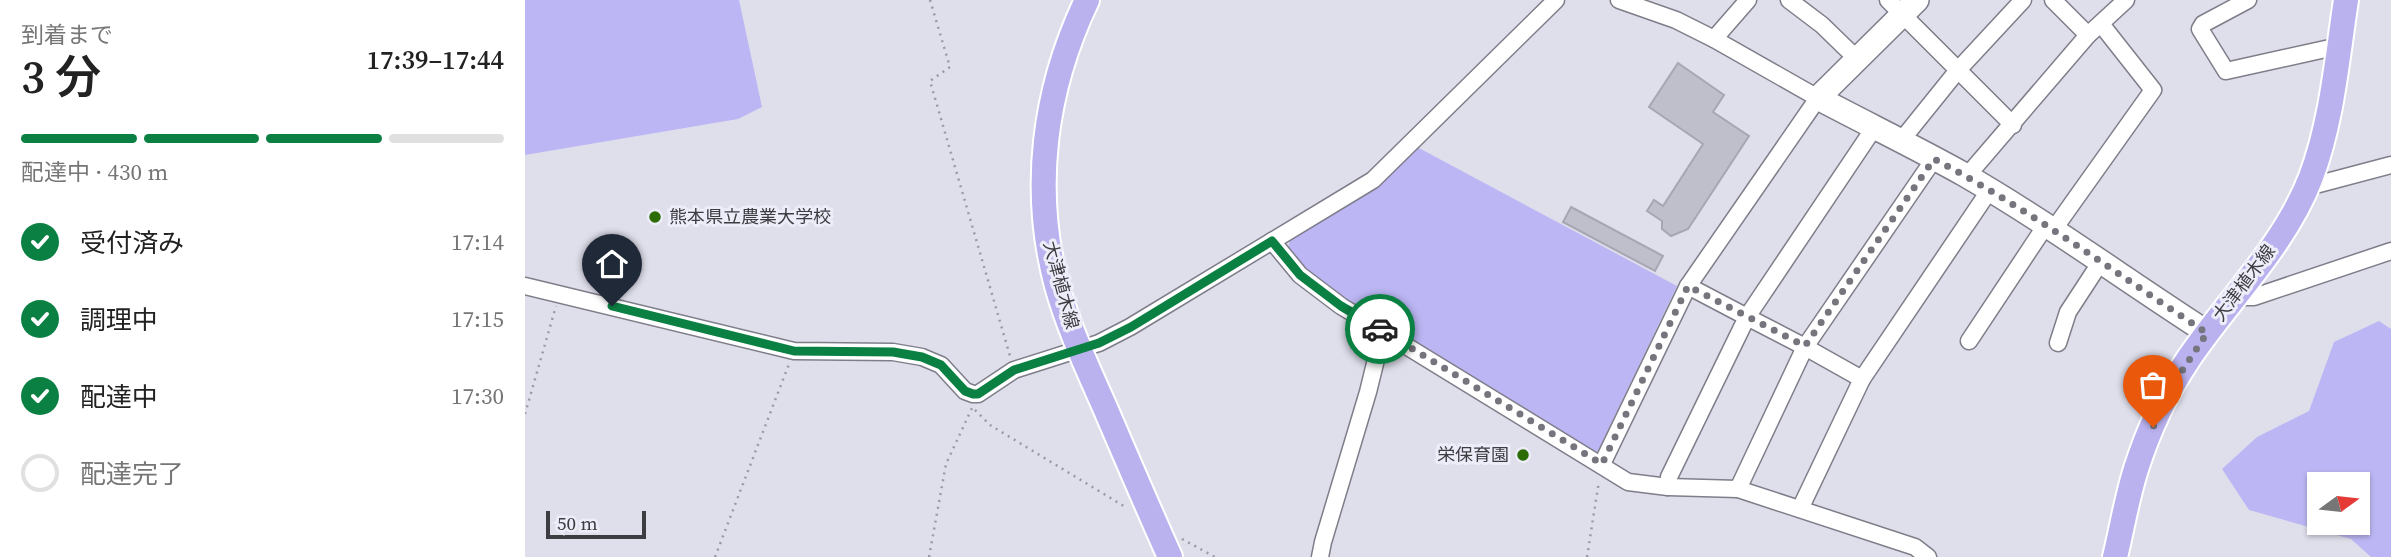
<!DOCTYPE html>
<html lang="ja">
<head>
<meta charset="utf-8">
<style>
  :root { --surface:#fff; --page:#f2f2f2; --text:#222; --muted:#767676; --line:#e0e0e0; --accent:#0b8043 }
  body { margin:0; font-family:"Source Serif 4","Noto Sans JP",serif; background:var(--page); color:var(--text); height:100vh; display:flex; flex-direction:column; font-size:26px; white-space:nowrap }
  * { box-sizing:border-box; margin:0 }
  p { font-size:23px; color:var(--muted) }
  .icon { flex:none; width:38px; height:38px; fill:none; stroke:currentColor; stroke-width:2; stroke-linecap:round; stroke-linejoin:round }
  .map { position:relative; flex:1; overflow:hidden }
  .panel { display:flex; flex-direction:column; background:var(--surface); width:525px }
  .panel>* { flex:none }
  .needle { width:46px; rotate:75deg }
  .buttons { position:absolute; left:1782px; top:472px; display:grid; gap:14px }
  .buttons a { display:grid; place-items:center; width:63px; height:63px; border-radius:0px; background:var(--surface); box-shadow:0 2px 5px #0004; font-size:35px }
  .scale { position:absolute; left:21px; bottom:18px; width:100px; box-sizing:border-box; padding-left:7px; border:4px solid #3d3c41; border-top:0; font-size:19px; line-height:24px; white-space:nowrap; color:#3d3c41; -webkit-text-stroke:5px #edecf9; paint-order:stroke }
  .pin { position:absolute; display:grid; place-items:center; width:60px; height:60px; color:#fff; margin:-72px -30px; border-radius:50% 50% 50% 0; rotate:-45deg; box-shadow:0 0 7px #0007 }
  .pin .icon { rotate:45deg }
  .courier { position:absolute; display:grid; place-items:center; width:70px; height:70px; margin:-35px; border:5px solid #0b8043; border-radius:50%; background:#fff; color:#222; box-shadow:0 2px 9px #0007 }
  .overview em { font-style:normal; font-weight:600 }
  .overview div { display:flex; flex-direction:column-reverse }
  .overview { display:flex; align-items:center; justify-content:space-between; height:119px; padding:0 21px }
  h1 { font-size:46px; font-weight:600; line-height:52px }
  .bar { display:grid; grid-template-columns:repeat(4,1fr); gap:10px 7px; align-content:center; height:84px; padding:0 21px }
  .bar i { height:9px; border-radius:5px; background:var(--line) }
  .bar .active { background:var(--accent) }
  .bar p { grid-column:span 4 }
  ol { padding:0 21px; list-style:none }
  li { display:flex; align-items:center; gap:21px; height:77px }
  li p { margin-inline-start:auto }
  li .icon { padding:7px; border-radius:50%; background:var(--accent); color:#fff; stroke-width:4 }
  li:last-child { color:var(--muted) }
  li i { width:38px; height:38px; border:4px solid var(--line); border-radius:50% }
  main { display:flex; flex:1; min-height:0 }
  .map>svg:first-child { display:block }
  .green { fill:#bcb7f4; fill-rule:evenodd }
  .building { fill:#bfbecb; stroke:#a7a6b2; stroke-width:2 }
  .lines { fill:none; stroke-linecap:round; stroke-linejoin:round }
  .street-casing { stroke:#7e7d89; stroke-width:19 }
  .secondary-casing { stroke:#7e7d89; stroke-width:26 }
  .primary-casing { stroke:#fff; stroke-width:28 }
  .path { stroke:#9b9aa4; stroke-width:2.5; stroke-dasharray:2 5; stroke-linecap:butt }
  .street { stroke:#fff; stroke-width:16 }
  .secondary { stroke:#fff; stroke-width:23 }
  .primary { stroke:#bab2ee; stroke-width:24 }
  .done { stroke:#76757d; stroke-width:7; stroke-dasharray:0 12.6 }
  .route { stroke:#0b8043; stroke-width:9 }
  .poi-dot { fill:#2b6d04; stroke:#edecf9; stroke-width:2.5 }
  .labels { text-anchor:middle; stroke-width:6; stroke-linejoin:round; paint-order:stroke }
  .poi-label { font-size:18px; fill:#3d3c41; stroke:#edecf9; text-anchor:start }
  .street-label { font-size:18px; fill:#3d3c41; stroke:#edecf9 }
</style>
</head>
<body>
<main>
<section class="panel">
<div class="overview"><div><h1>3 分</h1><p>到着まで</p></div><em>17:39–17:44</em></div>
<div class="bar"><i class="active"></i><i class="active"></i><i class="active"></i><i></i><p>配達中 · 430 m</p></div>
<ol>
<li><svg class="icon" aria-label="check" viewBox="0 0 24 24"><path d="M5 12l5 5 9-10"/></svg>受付済み<p>17:14</p></li>
<li><svg class="icon" aria-label="check" viewBox="0 0 24 24"><path d="M5 12l5 5 9-10"/></svg>調理中<p>17:15</p></li>
<li><svg class="icon" aria-label="check" viewBox="0 0 24 24"><path d="M5 12l5 5 9-10"/></svg>配達中<p>17:30</p></li>
<li><i></i>配達完了</li>
</ol>
</section>
<div class="map">
<svg width="1866" height="557" viewBox="0 0 1866 557">
  <rect width="100%" height="100%" fill="#dfdfec"/>
  <g class="green">
    <polygon points="0,0 214,0 237,107 213,119 0,155"/>
    <polygon points="892,147 1152,286 1073,451 1066,451 818,299 778,271 763,248 766,235"/>
    <path d="M1854,321L1866,329V557H1846L1826,539L1724,510L1697,469L1732,437L1784,411L1809,342ZM1794,485H1832V523H1794Z"/>
  </g>
  <g class="building">
    <polygon points="1153,63 1199,95 1188,112 1224,136 1163,229 1146,236 1137,229 1137,221 1122,211 1129,200 1138,206 1178,144 1124,107"/>
    <polygon points="1046,207 1138,256 1130,271 1038,222"/>
  </g>
  <g class="lines">
    <g class="street-casing">
      <g id="street">
        <polyline points="1264,0 1297,25 1332,59"/>
        <polyline points="1363,0 1488,125"/>
        <polyline points="1528,0 1563,35"/>
        <polyline points="1723,0 1678,24 1675,29 1701,71 1814,46"/>
        <polyline points="1189,39 1223,0"/>
        <polyline points="1349,128 1222,317 1280,347 1409,159"/>
        <polyline points="1375,142 1433,70 1498,0"/>
        <polyline points="1442,176 1563,35 1601,0"/>
        <polyline points="1783,183 1794,184 1866,165"/>
        <polyline points="1529,229 1628,90 1576,24"/>
        <polyline points="747,241 775,275 816,306 1103,482 1143,487 1213,489 1390,547 1403,557"/>
        <polyline points="0,286 269,351 368,352 397,357 416,365 440,391 448,394 453,394 489,370 574,343 605,327 848,180 1031,0"/>
        <polyline points="1709,297 1729,297 1866,251"/>
        <polyline points="1444,341 1521,225"/>
        <polyline points="1533,343 1543,312 1575,263"/>
        <polyline points="1077,464 1163,286 1293,98 1189,39 1151,20 1094,0"/>
        <polyline points="1143,487 1144,477 1222,317 1163,286"/>
        <polyline points="1213,489 1280,347 1337,379"/>
        <polyline points="1275,509 1337,379 1464,191"/>
        <polyline points="795,557 798,542 843,392 858,331"/>
      </g>
    </g>
    <g class="secondary-casing">
      <path id="secondary" d="M1392,0L1293,98C1342,124 1392,148 1440,175C1523,223 1602,281 1683,333"/>
    </g>
    <g class="primary-casing">
      <g id="primary">
        <path d="M562,0C519,90 506,189 532,286C544,329 563,369 581,410C602,459 623,508 645,557"/>
        <path d="M1590,557C1597,528 1602,497 1611,469C1623,431 1642,391 1664,358C1704,299 1760,245 1786,177C1807,121 1812,59 1821,0"/>
      </g>
    </g>
    <g class="path">
      <polyline points="405,0 425,67 405,81 485,356"/>
      <polyline points="450,410 465,425 602,508"/>
      <polyline points="0,414 31,306"/>
      <polyline points="657,539 690,557"/>
      <polyline points="190,557 264,364"/>
      <polyline points="404,557 421,464 447,408"/>
      <polyline points="1062,557 1074,481"/>
    </g>
    <use href="#street" class="street"/>
    <use href="#secondary" class="secondary"/>
    <use href="#primary" class="primary"/>
  </g>
  <g class="lines">
    <path class="done" d="M855,329L1077,464L1163,286L1280,346L1409,159C1504,209 1592,274 1682,333L1647,386L1628,427"/>
    <polyline class="route" points="87,306 269,351 368,352 397,357 416,365 440,391 448,394 453,394 489,370 574,343 606,327 747,241 775,275 816,306 855,329"/>
  </g>
  <g class="poi-dot">
    <circle cx="130" cy="217" r="7"/>
    <circle cx="998" cy="455" r="7"/>
  </g>
  <g class="labels">
    <g class="poi-label">
      <text x="144" y="223">熊本県立農業大学校</text>
      <text x="984" y="461" text-anchor="end">栄保育園</text>
    </g>
    <g class="street-label">
      <text transform="translate(1719 283) rotate(-53)" y="6">大津植木線</text>
      <text transform="translate(536 285) rotate(75)" y="6">大津植木線</text>
    </g>
  </g>
</svg>
<div class="buttons">
<a><svg class="needle" viewBox="-14 -14 28 28"><path d="M0-13l5 13h-10z" fill="#e53935"/><path d="M0 13l5-13h-10z" fill="#767676"/></svg></a>
</div>
<div class="scale">50 m</div>
<div class="pin" style="left:1628px;top:427px;background:#ea580c"><svg class="icon" aria-label="bag" viewBox="0 0 24 24"><path d="M5 8h14l-1 12H6zM9 8a3 3 0 0 1 6 0"/></svg></div>
<div class="pin" style="left:87px;top:306px;background:#1f2937"><svg class="icon" aria-label="home" viewBox="0 0 24 24"><path d="M3 11l9-7 9 7M6 9v11h12V9"/></svg></div>
<div class="courier" style="left:855px;top:329px"><svg class="icon" aria-label="car" viewBox="0 0 24 24"><path d="M5 17H2v-5l4-1 3-4h7l3 4 3 1v5h-3M9 17h6M6 11h13"/><circle cx="7" cy="17" r="2"/><circle cx="17" cy="17" r="2"/></svg></div>
</div>
</main>
</body>
</html>
